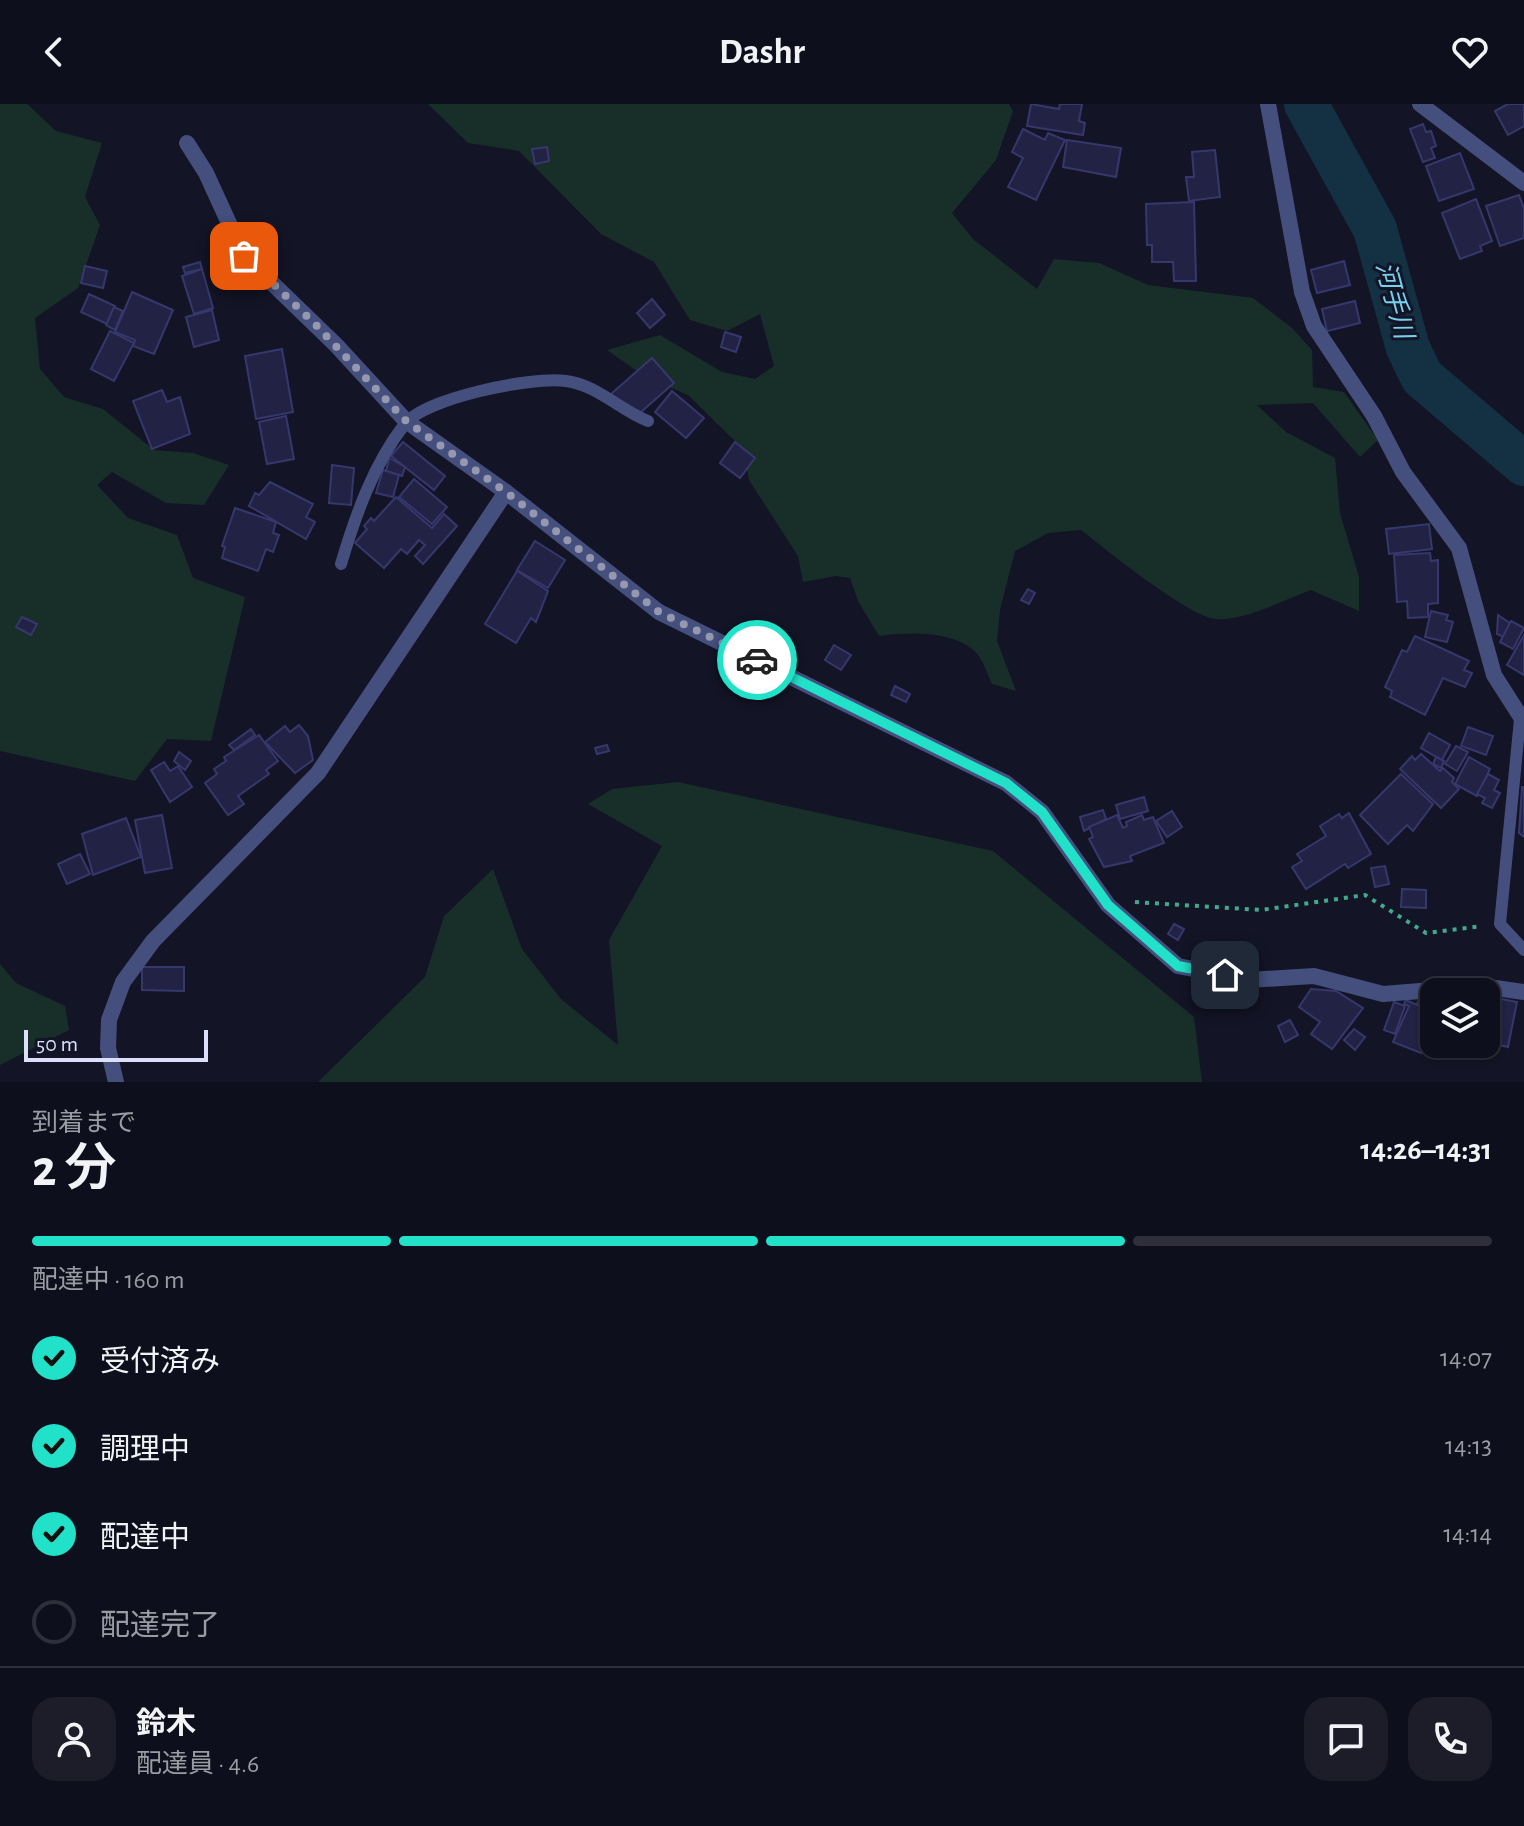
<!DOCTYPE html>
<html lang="ja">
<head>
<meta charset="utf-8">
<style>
  :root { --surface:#0e0f1c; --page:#1c1d29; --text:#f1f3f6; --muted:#9b9ca3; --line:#2e2f3b; --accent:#21e1c8 }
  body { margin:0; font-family:"Alegreya Sans","Noto Sans JP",sans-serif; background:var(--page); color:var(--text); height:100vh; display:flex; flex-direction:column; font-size:30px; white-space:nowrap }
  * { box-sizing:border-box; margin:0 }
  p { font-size:26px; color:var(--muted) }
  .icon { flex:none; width:44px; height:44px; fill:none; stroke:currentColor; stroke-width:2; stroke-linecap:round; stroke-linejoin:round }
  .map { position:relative; height:978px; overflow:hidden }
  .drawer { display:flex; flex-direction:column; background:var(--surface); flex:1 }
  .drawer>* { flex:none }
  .controls { position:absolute; left:1420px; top:874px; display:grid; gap:16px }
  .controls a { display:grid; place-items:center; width:80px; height:80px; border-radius:16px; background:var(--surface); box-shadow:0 2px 6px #0004,0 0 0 2px var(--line); font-size:40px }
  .scale { position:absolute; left:24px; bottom:20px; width:184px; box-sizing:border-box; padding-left:8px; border:4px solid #dcdffa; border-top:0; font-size:22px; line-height:28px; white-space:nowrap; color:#dcdffa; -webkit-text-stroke:6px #131425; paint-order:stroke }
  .pin { position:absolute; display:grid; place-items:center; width:68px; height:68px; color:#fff; margin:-34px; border-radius:16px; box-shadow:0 4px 12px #0006 }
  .courier { position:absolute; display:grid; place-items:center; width:80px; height:80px; margin:-40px; border:6px solid #21e1c8; border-radius:50%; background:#fff; color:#222; box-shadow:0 2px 10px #0007 }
  .overview em { font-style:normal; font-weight:600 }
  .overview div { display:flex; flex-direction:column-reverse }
  .overview { display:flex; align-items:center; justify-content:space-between; height:136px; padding:0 32px }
  h1 { font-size:52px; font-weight:600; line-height:60px }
  .bar { display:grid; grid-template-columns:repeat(4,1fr); gap:12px 8px; align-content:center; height:96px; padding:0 32px }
  .bar i { height:10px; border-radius:6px; background:var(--line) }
  .bar .on { background:var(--accent) }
  .bar p { grid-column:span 4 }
  .line { display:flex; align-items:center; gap:20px; padding:0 32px; border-top:2px solid var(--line) }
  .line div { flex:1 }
  .round { display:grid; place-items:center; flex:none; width:84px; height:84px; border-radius:24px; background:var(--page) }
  ol { padding:0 32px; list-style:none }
  li { display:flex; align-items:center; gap:24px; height:88px }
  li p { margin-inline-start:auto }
  li .icon { padding:8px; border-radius:50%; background:var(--accent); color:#111; stroke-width:4 }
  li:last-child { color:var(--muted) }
  li i { width:44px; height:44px; border:4px solid var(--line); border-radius:50% }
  header { display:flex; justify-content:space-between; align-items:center; height:104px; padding:0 32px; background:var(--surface); font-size:36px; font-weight:600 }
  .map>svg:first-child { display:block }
  .green { fill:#172f28 }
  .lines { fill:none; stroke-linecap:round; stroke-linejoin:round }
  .river { stroke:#143043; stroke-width:44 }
  .building { fill:#212244; stroke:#36386d; stroke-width:2 }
  .path { stroke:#40aa8b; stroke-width:4; stroke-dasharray:4 6; stroke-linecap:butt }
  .lane { stroke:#444f7e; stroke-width:12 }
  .street { stroke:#444f7e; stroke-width:16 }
  .done { stroke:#9698af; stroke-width:8; stroke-dasharray:0 14.4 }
  .route { stroke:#21e1c8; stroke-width:10 }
  .labels { text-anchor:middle; stroke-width:6; stroke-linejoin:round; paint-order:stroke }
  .water-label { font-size:26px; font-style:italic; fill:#77d1ed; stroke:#131425 }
</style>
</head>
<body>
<header><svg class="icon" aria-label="back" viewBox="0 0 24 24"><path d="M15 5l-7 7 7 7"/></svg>Dashr<svg class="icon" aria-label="heart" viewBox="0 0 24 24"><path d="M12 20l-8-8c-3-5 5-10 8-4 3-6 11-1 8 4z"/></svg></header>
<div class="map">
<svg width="1524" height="978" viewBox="0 0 1524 978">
  <rect width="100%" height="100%" fill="#131425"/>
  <g class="green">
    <polygon points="0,0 27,0 56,27 102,39 85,93 100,121 78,184 35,214 40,265 64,293 103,305 154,346 193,349 229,361 204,401 166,399 112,368 97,381 128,414 177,431 193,474 245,493 211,637 167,635 135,677 0,647"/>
    <path d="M428,0H1009L1013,7L996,56L952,109L973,135L1037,185L1054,155L1099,159L1148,181L1253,194L1292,224L1312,246L1313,283L1344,288L1378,336L1360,353L1313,299L1257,301L1286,328L1335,354L1340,409L1359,473V507L1311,486C1283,496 1246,517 1216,515C1189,513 1105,445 1081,426L1048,429L1015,447L1000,506L997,537L1016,587L992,580C988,571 984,559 978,551C958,526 907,528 879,532L858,497L850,474L836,472L803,478L798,452L749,376L743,345L688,291L644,272L607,246L660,231L722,268L755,275L774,262L760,210L727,227L690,216L654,158L601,130L519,47L468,39Z"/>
    <polygon points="678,678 993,747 1194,913 1202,978 318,978 425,873 444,812 493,765 522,845 561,895 618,941 609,836 662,742 588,700 612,685"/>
    <polygon points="0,860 16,879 65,902 69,926 0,961"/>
  </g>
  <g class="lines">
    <polyline class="river" points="1306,0 1375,125 1408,244 1422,273 1524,360"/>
  </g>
  <g class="building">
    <polygon points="1031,0 1059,5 1060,0 1082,0 1079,17 1085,19 1083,31 1027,22"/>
    <polygon points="1508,0 1524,0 1524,22 1508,31 1495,7"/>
    <polygon points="1423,20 1426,28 1431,27 1436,42 1431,44 1435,54 1423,58 1410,25"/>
    <polygon points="1023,25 1045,36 1048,29 1065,36 1036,96 1008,83 1023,54 1012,48"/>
    <polygon points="1067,36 1121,44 1116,73 1063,63"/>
    <polygon points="547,43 549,57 535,60 532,45"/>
    <polygon points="1215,46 1220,93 1189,97 1186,73 1194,73 1192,48"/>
    <polygon points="1460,49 1474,85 1439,97 1426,62"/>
    <polygon points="1519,91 1524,105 1524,134 1500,142 1486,102"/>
    <polygon points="1476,95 1492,137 1480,142 1482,147 1460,155 1442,109"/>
    <polygon points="1194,98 1196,177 1174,177 1173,158 1152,158 1152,141 1147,141 1146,100"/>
    <polygon points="1344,157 1350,181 1317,189 1311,166"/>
    <polygon points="200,158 202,165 185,169 183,163"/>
    <polygon points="85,162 107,167 103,184 81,179"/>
    <polygon points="202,165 213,204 194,210 182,172"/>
    <polygon points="132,188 173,206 154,250 133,242 135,236 115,228"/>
    <polygon points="89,190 115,202 107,220 81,208"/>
    <polygon points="652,195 665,211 650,224 637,209"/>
    <polygon points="1355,197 1360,219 1327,227 1322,205"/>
    <polygon points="114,203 123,207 115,226 106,221"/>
    <polygon points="212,206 219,236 194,243 186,213"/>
    <polygon points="110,227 134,239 114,277 91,265"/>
    <polygon points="725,228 741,233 736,248 721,243"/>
    <polygon points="282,245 293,308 256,315 245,252"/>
    <polygon points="652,254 674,279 633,315 611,290"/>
    <polygon points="162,286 167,298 180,293 190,330 152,345 133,297"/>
    <polygon points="672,287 704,314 686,334 655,308"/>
    <polygon points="286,312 294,355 267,360 259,318"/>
    <polygon points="403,338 445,372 434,386 391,352"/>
    <polygon points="735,338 755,354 740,374 720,359"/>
    <polygon points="389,354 405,363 402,372 386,367"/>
    <polygon points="332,361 354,364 351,401 329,399"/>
    <polygon points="383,366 399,371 393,393 376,389"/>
    <polygon points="414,375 447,403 432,420 399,393"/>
    <polygon points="270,378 313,400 306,413 315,418 306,435 249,402 255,389 259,391"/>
    <polygon points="396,393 432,424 444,410 457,422 423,460 415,452 425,441 419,436 407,450 401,445 384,464 355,439 367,425 364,422 371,414 374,417"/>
    <polygon points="235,404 276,418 273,429 279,431 273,448 266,445 258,467 222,454 225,443 222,442"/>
    <polygon points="1429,420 1432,445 1389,450 1386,425"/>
    <polygon points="535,437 565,456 548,484 517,466"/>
    <polygon points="1430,449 1431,457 1438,456 1438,499 1428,500 1428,513 1408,514 1407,497 1397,498 1394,451"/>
    <polygon points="517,467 548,487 536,518 531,514 516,539 485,520"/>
    <polygon points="1028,485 1035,489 1029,500 1021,496"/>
    <polygon points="1431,507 1448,511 1446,516 1453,518 1447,538 1425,533"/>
    <polygon points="1498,511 1510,519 1503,533 1497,530"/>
    <polygon points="22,513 37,520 31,531 16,523"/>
    <polygon points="1511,517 1524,524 1513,545 1500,538"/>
    <polygon points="1524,531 1524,571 1507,561"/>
    <polygon points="1415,532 1469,557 1464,566 1472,569 1465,583 1443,574 1425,611 1390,593 1392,587 1385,583 1402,546 1407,548"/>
    <polygon points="834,541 851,551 841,566 825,556"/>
    <polygon points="895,582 910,590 906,598 891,591"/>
    <polygon points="299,621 308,632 313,656 295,669 265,638 285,622 290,628"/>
    <polygon points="1468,623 1493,632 1486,651 1461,642"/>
    <polygon points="251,625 255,631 234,646 229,641"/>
    <polygon points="1429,629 1450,641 1442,656 1421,644"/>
    <polygon points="259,631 278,657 266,666 269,670 238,692 244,700 228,711 205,679 217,670 214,665 226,657 224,653"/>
    <polygon points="607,641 609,647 597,650 595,644"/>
    <polygon points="1456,642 1468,648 1457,667 1445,660"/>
    <polygon points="179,648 191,657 185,666 174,657"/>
    <polygon points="1421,650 1440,667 1443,664 1454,674 1452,678 1459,685 1441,704 1400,665 1412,652 1415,656"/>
    <polygon points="1436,653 1444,657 1441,664 1433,660"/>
    <polygon points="1469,653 1490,665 1477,692 1455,680"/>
    <polygon points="164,658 170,667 178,662 192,683 170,698 151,666"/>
    <polygon points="1401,670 1433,700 1413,727 1407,721 1388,740 1360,711"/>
    <polygon points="1488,670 1499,676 1494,686 1500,689 1492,704 1482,699 1485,694 1477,690"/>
    <polygon points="1522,683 1524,683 1524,733 1519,729"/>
    <polygon points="1144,693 1148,707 1120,715 1116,701"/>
    <polygon points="1103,706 1106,715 1084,727 1080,713"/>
    <polygon points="1172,707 1182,723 1167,733 1156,717"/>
    <polygon points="1349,709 1371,750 1348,764 1345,760 1306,785 1292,763 1302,757 1297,750 1326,732 1320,722 1339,710 1342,714"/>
    <polygon points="162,711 172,764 145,769 135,716"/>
    <polygon points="1117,711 1123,724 1127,722 1126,718 1142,711 1144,716 1153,713 1164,739 1130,752 1132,757 1104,763 1089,735 1093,733 1089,723"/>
    <polygon points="126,714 141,753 93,771 82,730"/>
    <polygon points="80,750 90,770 67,780 58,760"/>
    <polygon points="1385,762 1389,780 1375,783 1371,764"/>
    <polygon points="1402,785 1426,786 1426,804 1401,803"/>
    <polygon points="1174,820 1184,825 1178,836 1168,830"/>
    <polygon points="142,863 184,863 184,887 142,886"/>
    <polygon points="1311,885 1336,887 1363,904 1332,945 1311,930 1320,918 1299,903"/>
    <polygon points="1486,892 1517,898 1508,943 1486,938"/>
    <polygon points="1419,895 1431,900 1434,896 1434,922 1421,949 1393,938 1409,902 1404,900 1406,896 1417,901"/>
    <polygon points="1394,898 1405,902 1395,930 1384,926"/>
    <polygon points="1290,916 1298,931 1285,938 1278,922"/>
    <polygon points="1354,925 1365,933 1355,946 1344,936"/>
  </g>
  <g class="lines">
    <polyline class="path" points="1135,798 1261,806 1365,791 1426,829 1482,822"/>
    <g class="lane">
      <path d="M341,460C355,413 373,361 404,321C424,294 533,272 566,277C597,281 620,306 648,317"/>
      <polyline points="1520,615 1500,820 1524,846"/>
    </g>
    <g class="street">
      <polyline points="1268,0 1302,188 1314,222 1374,312 1403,368 1459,444 1494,571 1524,618"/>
      <polyline points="1420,0 1524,79"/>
      <polyline points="187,39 206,69 244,152 336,241 406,317 506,388 659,508 1006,679 1042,708 1108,801 1178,862 1248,876 1314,872 1383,890 1482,882 1524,888"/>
      <polyline points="116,978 108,944 109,916 123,878 153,837 318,669 506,388"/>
    </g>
  </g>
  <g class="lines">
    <polyline class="done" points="244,152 314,219 406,317 506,388 659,508 757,556"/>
    <polyline class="route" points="757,556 1006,679 1042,708 1108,801 1178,862 1225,871"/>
  </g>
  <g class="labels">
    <g class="water-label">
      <text transform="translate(1395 196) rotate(75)" y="9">河手川</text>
    </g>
  </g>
</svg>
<div class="controls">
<a><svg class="icon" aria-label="layers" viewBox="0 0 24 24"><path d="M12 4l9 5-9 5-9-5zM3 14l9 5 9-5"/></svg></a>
</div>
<div class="scale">50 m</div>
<div class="pin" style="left:244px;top:152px;background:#ea580c"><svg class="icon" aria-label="bag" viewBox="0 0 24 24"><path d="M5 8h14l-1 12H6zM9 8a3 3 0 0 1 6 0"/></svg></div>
<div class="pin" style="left:1225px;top:871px;background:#1f2937"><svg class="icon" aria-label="home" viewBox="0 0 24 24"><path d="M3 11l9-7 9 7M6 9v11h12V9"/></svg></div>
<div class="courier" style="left:757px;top:556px"><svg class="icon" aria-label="car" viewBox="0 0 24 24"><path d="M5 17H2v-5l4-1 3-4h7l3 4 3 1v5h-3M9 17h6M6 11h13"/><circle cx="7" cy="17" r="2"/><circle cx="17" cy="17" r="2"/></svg></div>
</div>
<section class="drawer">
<div class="overview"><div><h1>2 分</h1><p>到着まで</p></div><em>14:26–14:31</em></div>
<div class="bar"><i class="on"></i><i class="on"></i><i class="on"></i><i></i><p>配達中 · 160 m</p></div>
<ol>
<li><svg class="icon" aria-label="check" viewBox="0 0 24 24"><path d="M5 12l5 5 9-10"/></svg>受付済み<p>14:07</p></li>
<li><svg class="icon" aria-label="check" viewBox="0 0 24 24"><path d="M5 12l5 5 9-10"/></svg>調理中<p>14:13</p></li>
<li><svg class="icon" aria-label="check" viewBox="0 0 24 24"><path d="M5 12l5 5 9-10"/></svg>配達中<p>14:14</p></li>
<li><i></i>配達完了</li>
</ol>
<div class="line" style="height:144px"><a class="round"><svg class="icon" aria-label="person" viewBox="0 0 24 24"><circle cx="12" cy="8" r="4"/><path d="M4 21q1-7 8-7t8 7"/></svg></a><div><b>鈴木</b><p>配達員 · 4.6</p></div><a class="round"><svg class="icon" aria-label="chat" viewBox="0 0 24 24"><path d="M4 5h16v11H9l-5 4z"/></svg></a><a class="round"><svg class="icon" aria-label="phone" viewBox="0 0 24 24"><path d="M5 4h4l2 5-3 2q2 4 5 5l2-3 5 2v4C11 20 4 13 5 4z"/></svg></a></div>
</section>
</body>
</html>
